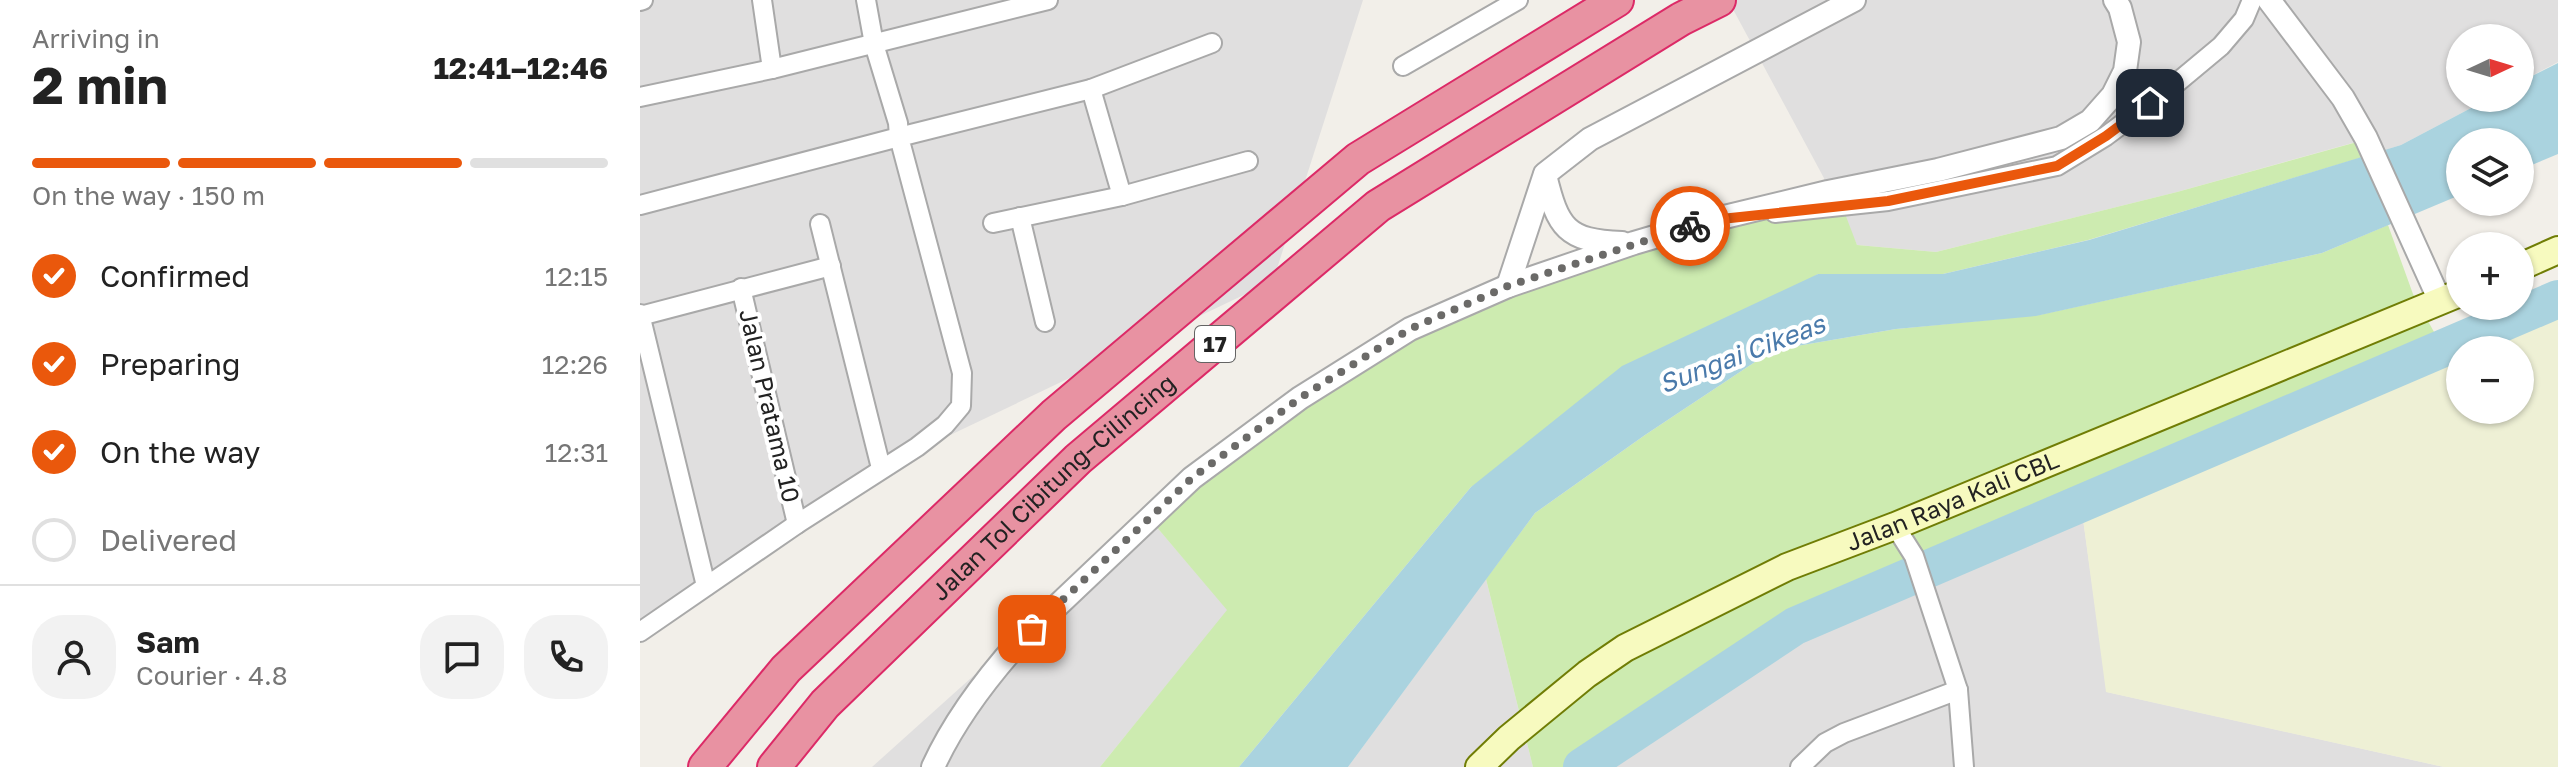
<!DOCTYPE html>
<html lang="en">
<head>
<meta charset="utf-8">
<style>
  :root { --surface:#fff; --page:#f2f2f2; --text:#222; --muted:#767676; --line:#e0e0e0; --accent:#ea580c }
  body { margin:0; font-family:"Golos Text",sans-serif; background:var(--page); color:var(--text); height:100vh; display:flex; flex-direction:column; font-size:30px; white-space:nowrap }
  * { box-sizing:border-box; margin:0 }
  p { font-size:26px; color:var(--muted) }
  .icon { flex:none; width:44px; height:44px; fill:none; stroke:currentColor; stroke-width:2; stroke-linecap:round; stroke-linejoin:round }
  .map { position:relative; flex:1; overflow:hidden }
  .side { display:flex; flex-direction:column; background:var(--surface); width:640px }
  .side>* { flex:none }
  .needle { width:52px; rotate:86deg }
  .buttons { position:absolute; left:1806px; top:24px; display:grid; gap:16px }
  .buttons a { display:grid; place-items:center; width:88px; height:88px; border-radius:50%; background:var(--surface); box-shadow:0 2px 6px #0004; font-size:40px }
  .pin { position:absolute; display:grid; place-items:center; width:68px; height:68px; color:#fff; margin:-34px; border-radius:16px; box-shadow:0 4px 12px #0006 }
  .courier { position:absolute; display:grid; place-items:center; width:80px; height:80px; margin:-40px; border:6px solid #ea580c; border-radius:50%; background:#fff; color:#222; box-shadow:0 2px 10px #0007 }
  .summary em { font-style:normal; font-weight:700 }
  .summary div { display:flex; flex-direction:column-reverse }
  .summary { display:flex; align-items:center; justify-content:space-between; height:136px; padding:0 32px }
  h1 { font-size:52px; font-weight:700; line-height:60px }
  .bar { display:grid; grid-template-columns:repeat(4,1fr); gap:12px 8px; align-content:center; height:96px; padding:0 32px }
  .bar i { height:10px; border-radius:6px; background:var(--line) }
  .bar .active { background:var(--accent) }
  .bar p { grid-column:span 4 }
  .line { display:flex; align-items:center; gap:20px; padding:0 32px; border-top:2px solid var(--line) }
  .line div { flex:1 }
  .round { display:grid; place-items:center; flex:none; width:84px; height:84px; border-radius:32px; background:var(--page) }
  ol { padding:0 32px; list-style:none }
  li { display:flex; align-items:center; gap:24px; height:88px }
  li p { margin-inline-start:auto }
  li .icon { padding:8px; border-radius:50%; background:var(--accent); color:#fff; stroke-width:4 }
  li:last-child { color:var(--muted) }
  li i { width:44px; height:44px; border:4px solid var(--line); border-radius:50% }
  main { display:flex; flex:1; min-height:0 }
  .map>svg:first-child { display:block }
  .residential { fill:#e0dfdf }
  .farmland { fill:#eef0d5; fill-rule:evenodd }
  .grass { fill:#cdebb0 }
  .water { fill:#aad3df }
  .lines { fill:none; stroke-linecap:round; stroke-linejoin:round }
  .river { stroke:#aad3df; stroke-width:38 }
  .minor-casing { stroke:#a9a9a9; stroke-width:22 }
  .tertiary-casing { stroke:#a9a9a9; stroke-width:26 }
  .secondary-casing { stroke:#707d05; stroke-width:30 }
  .motorway-casing { stroke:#dc2a67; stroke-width:36 }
  .minor { stroke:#fff; stroke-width:18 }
  .tertiary { stroke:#fff; stroke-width:22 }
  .secondary { stroke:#f7fabf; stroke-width:26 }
  .motorway { stroke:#e892a2; stroke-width:32 }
  .done { stroke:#6b6a68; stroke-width:8; stroke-dasharray:0 14.4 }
  .route { stroke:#ea580c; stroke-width:10 }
  .labels { text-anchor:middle; stroke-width:8; stroke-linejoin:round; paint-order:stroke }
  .shield { fill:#fff; stroke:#646464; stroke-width:2 }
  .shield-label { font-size:22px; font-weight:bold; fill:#222 }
  .street-label { font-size:24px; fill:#222; stroke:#fff }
  .water-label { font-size:26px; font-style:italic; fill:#4a7aab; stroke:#fff }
</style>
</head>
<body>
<main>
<section class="side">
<div class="summary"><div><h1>2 min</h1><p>Arriving in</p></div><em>12:41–12:46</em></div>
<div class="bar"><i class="active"></i><i class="active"></i><i class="active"></i><i></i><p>On the way · 150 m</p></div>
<ol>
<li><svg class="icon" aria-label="check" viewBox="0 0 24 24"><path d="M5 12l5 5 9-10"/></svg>Confirmed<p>12:15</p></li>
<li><svg class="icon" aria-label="check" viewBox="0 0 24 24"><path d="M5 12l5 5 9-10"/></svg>Preparing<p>12:26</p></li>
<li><svg class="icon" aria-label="check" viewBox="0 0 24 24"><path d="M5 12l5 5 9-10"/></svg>On the way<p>12:31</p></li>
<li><i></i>Delivered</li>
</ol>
<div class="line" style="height:144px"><a class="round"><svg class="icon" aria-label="person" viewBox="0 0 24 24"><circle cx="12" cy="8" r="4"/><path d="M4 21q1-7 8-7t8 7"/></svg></a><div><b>Sam</b><p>Courier · 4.8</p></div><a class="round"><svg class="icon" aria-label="chat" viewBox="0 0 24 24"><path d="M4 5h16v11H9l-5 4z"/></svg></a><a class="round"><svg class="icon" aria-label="phone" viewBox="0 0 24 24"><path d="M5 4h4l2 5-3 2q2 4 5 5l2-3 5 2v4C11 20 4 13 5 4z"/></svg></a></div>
</section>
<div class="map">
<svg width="1918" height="767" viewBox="0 0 1918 767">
  <rect width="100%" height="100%" fill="#f2efe9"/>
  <g class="residential">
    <polygon points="0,0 723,0 633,281 241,468 0,632"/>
    <polygon points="1088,0 1918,0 1918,62 1880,82 1880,38 1820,38 1820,98 1850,98 1761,145 1723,157 1716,142 1537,192 1296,252 1217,245 1199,206"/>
    <polygon points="1441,504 1467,692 1804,767 924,767 1037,684 1191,609"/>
    <polygon points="509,518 588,610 460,767 232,767"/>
    <polygon points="846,579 893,767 708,767 732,734"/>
  </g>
  <path class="farmland" d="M1918,299V767H1804L1466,692L1441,504ZM1820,350H1880V410H1820Z"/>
  <g class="grass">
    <polygon points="1717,142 1723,157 1448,240 1303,274 1178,274 831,487 599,767 460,767 587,610 509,518 744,345 1072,220 1202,206 1217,245 1296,252 1537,192"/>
    <polygon points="1748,225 1773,294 1804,350 1191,609 1037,684 924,767 893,767 846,579 895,513 1005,435 1133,350 1256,329 1399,315 1682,253"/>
  </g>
  <polygon class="water" points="1918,63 1918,154 1880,170 1880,142 1820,142 1820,195 1682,253 1396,316 1256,329 1133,350 1005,435 895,513 708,767 599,767 831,487 982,366 1178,274 1303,274 1449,240 1761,145 1850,98 1880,98 1880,82"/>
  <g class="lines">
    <polyline class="river" points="942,767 1155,626 1918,299"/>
    <g class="minor-casing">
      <g id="minor">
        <polyline points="122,0 132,69"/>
        <polyline points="0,1 3,0"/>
        <polyline points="763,66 878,0"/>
        <polyline points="451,89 482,196"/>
        <polyline points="0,97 132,69 408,0"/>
        <polyline points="0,205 259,137 258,123 234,44 226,0"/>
        <polyline points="1135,213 1248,201 1417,166 1466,136 1533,86 1581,46 1604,19 1612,0"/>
        <polyline points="380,217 405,322"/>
        <polyline points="353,223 482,196 608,161"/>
        <polyline points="180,224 241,468"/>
        <polyline points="101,288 157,524"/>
        <polyline points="0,314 66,586"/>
        <polyline points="0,316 191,266"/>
        <polyline points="1255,526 1274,556 1318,690 1324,767"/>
        <polyline points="0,632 157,524 277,447 305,425 321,406 322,373 259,137 451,89 572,43"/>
        <polyline points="1160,767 1185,743 1204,733 1318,690"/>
      </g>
    </g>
    <g class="tertiary-casing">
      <g id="tertiary">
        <polyline points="1629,0 1703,98 1726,138 1800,301"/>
        <path d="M905,175C918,228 926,241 982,243"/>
        <polyline points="868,286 905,174 950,139 1214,0"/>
        <path d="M293,767C314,721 345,680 379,642L552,478L660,398L770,329L868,286L994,243L1072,220L1188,192L1298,170L1421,138L1450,121L1473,95L1485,71L1489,42L1480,8L1475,0"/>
      </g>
    </g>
    <g class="secondary-casing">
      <g id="secondary">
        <polyline points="1880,267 1918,250"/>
        <path id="s1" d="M839,767L869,738L947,674L985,648L1147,567L1255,526L1820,293"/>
      </g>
    </g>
    <g class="motorway-casing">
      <g id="motorway">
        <polyline points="65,767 146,669 414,415 573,281 718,159 977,0"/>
        <path id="s2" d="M134,767L185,704L438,459L738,206L1041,19L1079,0"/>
      </g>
    </g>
    <use href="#minor" class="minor"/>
    <use href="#tertiary" class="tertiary"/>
    <use href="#secondary" class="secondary"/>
    <use href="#motorway" class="motorway"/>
  </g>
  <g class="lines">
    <polyline class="done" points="392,629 552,478 660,398 739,348 770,329 868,286 1050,226"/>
    <polyline class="route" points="1050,226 1072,220 1248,201 1417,166 1466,136 1510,103"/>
  </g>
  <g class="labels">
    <rect class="shield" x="555" y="326" width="40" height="36" rx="6"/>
    <g class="shield-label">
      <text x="575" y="352">17</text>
    </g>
    <g class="street-label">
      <text transform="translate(129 406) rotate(77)" y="8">Jalan Pratama 10</text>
      <text dy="8" stroke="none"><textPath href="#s2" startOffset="396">Jalan Tol Cibitung–Cilincing</textPath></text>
      <text dy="8" stroke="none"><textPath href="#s1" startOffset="548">Jalan Raya Kali CBL</textPath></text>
    </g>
    <g class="water-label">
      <text transform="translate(1102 354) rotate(-21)" y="9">Sungai Cikeas</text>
    </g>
  </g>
</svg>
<div class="buttons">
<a><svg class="needle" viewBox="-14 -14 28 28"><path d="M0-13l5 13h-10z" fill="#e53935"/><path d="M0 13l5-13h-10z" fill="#767676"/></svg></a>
<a><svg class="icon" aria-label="layers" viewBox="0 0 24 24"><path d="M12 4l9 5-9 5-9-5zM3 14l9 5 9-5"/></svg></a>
<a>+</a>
<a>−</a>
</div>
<div class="pin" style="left:392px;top:629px;background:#ea580c"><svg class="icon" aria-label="bag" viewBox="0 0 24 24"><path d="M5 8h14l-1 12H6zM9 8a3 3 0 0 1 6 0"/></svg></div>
<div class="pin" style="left:1510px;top:103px;background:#1f2937"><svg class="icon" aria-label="home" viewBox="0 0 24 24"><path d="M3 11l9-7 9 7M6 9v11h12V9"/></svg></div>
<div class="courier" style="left:1050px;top:226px"><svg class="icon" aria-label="bike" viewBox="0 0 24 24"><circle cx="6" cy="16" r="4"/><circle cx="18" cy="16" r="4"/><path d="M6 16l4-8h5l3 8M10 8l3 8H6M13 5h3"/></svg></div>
</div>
</main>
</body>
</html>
